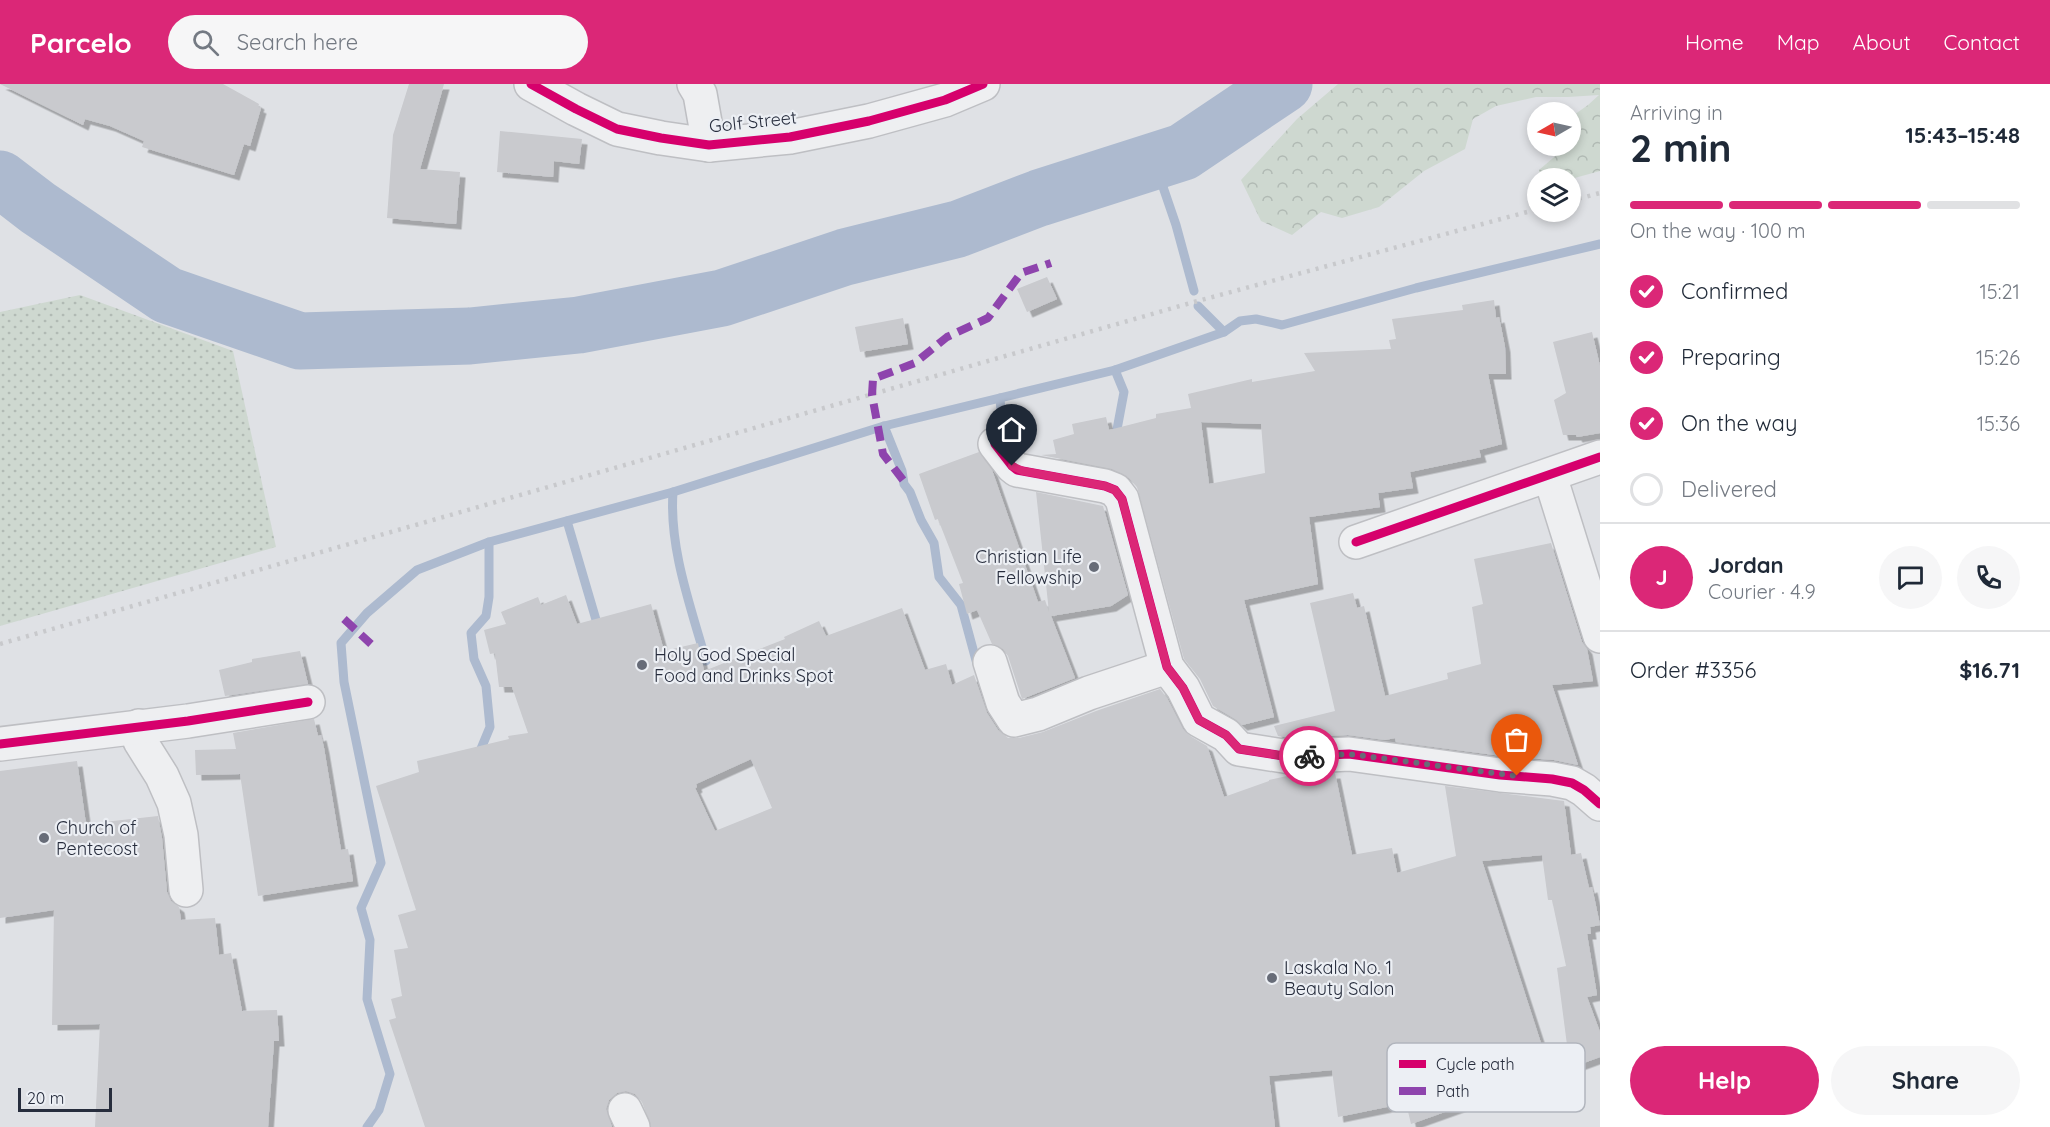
<!DOCTYPE html>
<html lang="en">
<head>
<meta charset="utf-8">
<style>
  :root { --surface:#fff; --page:#f6f6f7; --text:#1f2937; --muted:#747a83; --line:#e0e1e3; --accent:#db2777 }
  body { margin:0; font-family:Quicksand,sans-serif; background:var(--page); color:var(--text); height:100vh; display:flex; flex-direction:column; font-size:22px; white-space:nowrap }
  * { box-sizing:border-box; margin:0 }
  p { font-size:20px; color:var(--muted) }
  .icon { flex:none; width:33px; height:33px; fill:none; stroke:currentColor; stroke-width:2; stroke-linecap:round; stroke-linejoin:round }
  .map { position:relative; flex:1; overflow:hidden }
  .drawer { display:flex; flex-direction:column; background:var(--surface); width:450px }
  .drawer>* { flex:none }
  .needle { width:39px; rotate:261deg }
  .tools { position:absolute; left:1527px; top:18px; display:grid; gap:12px }
  .tools a { display:grid; place-items:center; width:54px; height:54px; border-radius:50%; background:var(--surface); box-shadow:0 3px 9px #0003; font-size:30px }
  .scale { position:absolute; left:18px; bottom:15px; width:94px; box-sizing:border-box; padding-left:6px; border:3px solid #272d3d; border-top:0; font-size:16px; line-height:21px; white-space:nowrap; color:#272d3d; -webkit-text-stroke:4px #eceff4; paint-order:stroke }
  .pin { position:absolute; display:grid; place-items:center; width:51px; height:51px; color:#fff; margin:-62px -26px; border-radius:50% 50% 50% 0; rotate:-45deg; box-shadow:0 0 6px #0007 }
  .pin .icon { rotate:45deg }
  .courier { position:absolute; display:grid; place-items:center; width:60px; height:60px; margin:-30px; border:4px solid #db2777; border-radius:50%; background:#fff; color:#222; box-shadow:0 2px 8px #0007 }
  .summary em { font-style:normal; font-weight:700 }
  .summary div { display:flex; flex-direction:column-reverse }
  .summary { display:flex; align-items:center; justify-content:space-between; height:102px; padding:0 30px }
  h1 { font-size:39px; font-weight:700; line-height:45px }
  .bar { display:grid; grid-template-columns:repeat(4,1fr); gap:9px 6px; align-content:center; height:72px; padding:0 30px }
  .bar i { height:8px; border-radius:4px; background:var(--line) }
  .bar .selected { background:var(--accent) }
  .bar p { grid-column:span 4 }
  .line { display:flex; align-items:center; gap:15px; padding:0 30px; border-top:2px solid var(--line) }
  .line div { flex:1 }
  .round { display:grid; place-items:center; flex:none; width:63px; height:63px; border-radius:32px; background:var(--page) }
  ol { padding:0 30px; list-style:none }
  li { display:flex; align-items:center; gap:18px; height:66px }
  li p { margin-inline-start:auto }
  li .icon { padding:6px; border-radius:50%; background:var(--accent); color:#fff; stroke-width:4 }
  li:last-child { color:var(--muted) }
  li i { width:33px; height:33px; border:3px solid var(--line); border-radius:50% }
  .action { display:flex; gap:12px; margin-top:auto; padding:12px 30px }
  .action a { flex:1; height:69px; border-radius:36px; background:var(--accent); color:#fff; font-size:24px; font-weight:700; line-height:69px; text-align:center }
  .action a+a { background:var(--page); color:var(--text) }
  header { display:flex; align-items:center; gap:36px; box-sizing:border-box; height:84px; padding:0 30px; background:var(--accent); color:#fff }
  header strong { font-size:28px }
  nav { display:flex; gap:33px; margin-inline-start:auto; font-size:21px }
  .search { width:420px; height:54px; background:var(--page); display:flex; align-items:center; gap:15px; box-sizing:border-box; padding:0 21px; border-radius:33px; color:var(--muted); font-size:22px }
  main { display:flex; flex:1; min-height:0 }
  .map>svg:first-child { display:block }
  .forest { fill:url(#forest-crowns) }
  .park { fill:url(#park-dots) }
  .lines { fill:none; stroke-linecap:round; stroke-linejoin:round }
  .stream { stroke:#adbacf; stroke-width:9 }
  .river { stroke:#adbacf; stroke-width:57 }
  .building { fill:#c9cace; fill-rule:evenodd; filter:url(#shadow) }
  .minor-casing { stroke:#bebfc3; stroke-width:36 }
  .minor { stroke:#eeeff1; stroke-width:33 }
  .rail { stroke:#c8c9cc; stroke-width:4.5; stroke-dasharray:3 6; stroke-linecap:butt }
  .quiet { stroke:#8e44ad; stroke-width:8; stroke-dasharray:15 8; stroke-linecap:butt }
  .cycleway-casing { stroke:#eceff4; stroke-width:13 }
  .cycleway { stroke:#d6006c; stroke-width:9 }
  .done { stroke:#676c78; stroke-width:6; stroke-dasharray:0 10.8 }
  .route { stroke:#db2777; stroke-width:8 }
  .poi-dot { fill:#676c78; stroke:#eceff4; stroke-width:2 }
  .labels { text-anchor:middle; stroke-width:4.5; stroke-linejoin:round; paint-order:stroke }
  .street-label { font-size:18px; fill:#272d3d; stroke:#eceff4 }
  .poi-label { font-size:18px; fill:#272d3d; stroke:#eceff4; text-anchor:start }
  .key { fill:#eceff4; stroke:#b1b5bd; stroke-width:1.5 }
  .key-label { font-size:16px; fill:#272d3d }
</style>
</head>
<body>
<header>
<strong>Parcelo</strong>
<div class="search"><svg class="icon" aria-label="search" viewBox="0 0 24 24"><circle cx="10" cy="10" r="6"/><path d="M15 15l6 6"/></svg>Search here</div>
<nav><a>Home</a><a>Map</a><a>About</a><a>Contact</a></nav>
</header>
<main>
<div class="map">
<svg width="1600" height="1043" viewBox="0 0 1600 1043">
  <defs>
    <pattern id="forest-crowns" width="20" height="18" patternUnits="userSpaceOnUse" patternTransform="scale(1.5)"><rect width="20" height="18" fill="#ced8d0"/><path d="M2 6a3 3 0 1 1 6 0M12 15a3 3 0 1 1 6 0" fill="none" stroke="#b1bab4"/></pattern>
    <pattern id="park-dots" width="8" height="8" patternUnits="userSpaceOnUse" patternTransform="scale(1.5)"><rect width="8" height="8" fill="#ced8d0"/><path d="M2 2h.1M6 6h.1" fill="none" stroke="#b1bab4" stroke-width="1.8" stroke-linecap="round"/></pattern>
    <filter id="shadow"><feDropShadow dx="5.5" dy="5.5" stdDeviation="0" flood-color="#0004"/></filter>
  </defs>
  <rect width="100%" height="100%" fill="#dfe1e5"/>
  <polygon class="forest" points="1338,0 1600,0 1600,87 1571,95 1539,94 1539,86 1567,62 1570,62 1571,33 1588,21 1599,11 1568,13 1536,13 1496,22 1473,35 1465,65 1424,87 1379,123 1342,134 1321,128 1292,151 1261,137 1241,96 1297,35"/>
  <polygon class="park" points="80,211 233,267 276,463 0,542 0,228"/>
  <g class="lines">
    <g class="stream">
      <polyline points="1183,68 1162,100 1176,141 1194,207"/>
      <polyline points="1198,222 1224,248"/>
      <polyline points="1115,286 1124,308 1115,356"/>
      <polyline points="1000,314 1003,356"/>
      <polyline points="884,342 902,387 904,400 910,408 921,436 934,459 939,493 961,521 977,580"/>
      <path d="M673,408C669,465 691,523 706,577"/>
      <polyline points="567,437 599,546"/>
      <polyline points="478,672 490,643 486,602 474,575 471,549 486,532 489,513 489,458"/>
      <polyline points="367,1043 379,1026 390,990 367,915 370,856 361,824 381,779 344,598 341,559 367,529 417,486 489,458 673,408 884,342 1115,286 1224,248 1240,237 1256,235 1282,241 1416,204 1600,160"/>
    </g>
    <polyline class="river" points="0,95 38,124 167,211 300,257 470,252 579,241 722,214 845,173 958,145 1039,114 1183,68 1284,0"/>
  </g>
  <g class="building">
    <polygon points="0,0 223,0 259,20 258,23 261,24 250,62 244,60 234,91 142,63 144,57 110,42 85,35 83,41"/>
    <polygon points="409,0 444,0 420,85 460,88 456,140 387,134 393,51"/>
    <polygon points="500,47 582,55 579,80 554,77 553,93 497,88"/>
    <polygon points="1047,193 1057,215 1027,228 1017,205"/>
    <path d="M1494,216L1496,234L1499,233L1505,263L1506,290H1488L1502,360L1479,366L1481,373L1410,388L1413,404L1378,409L1380,423L1309,433L1318,500L1244,516L1274,633L1242,641L1235,635L1213,622L1200,595L1184,575L1137,403L1129,394L1112,385L1041,371L1056,370L1053,356L1074,350L1072,340L1106,333L1109,346L1156,334V330L1191,324L1188,310L1252,295V298L1315,287L1304,269L1391,265L1389,256L1396,255L1392,235L1463,226L1462,221ZM1201,338L1261,340L1265,389L1209,400Z"/>
    <polygon points="903,234 908,260 860,268 855,243"/>
    <polygon points="1592,248 1600,282 1600,349 1577,353 1576,351 1563,351 1554,316 1566,309 1553,258"/>
    <polygon points="979,368 992,386 1038,518 1045,516 1049,528 1036,408 1103,422 1128,511 1111,522 1051,532 1075,594 1022,615 1008,572 1003,565 992,560 977,526 967,530 959,500 963,499 938,435 935,436 919,390"/>
    <polygon points="1551,459 1582,558 1587,565 1593,597 1552,601 1578,681 1554,676 1502,672 1396,658 1395,654 1385,656 1348,651 1291,654 1278,652 1274,642 1335,627 1310,519 1353,509 1357,524 1364,522 1385,612 1448,595 1447,589 1481,580 1472,523 1483,520 1474,475"/>
    <path d="M566,511L577,540L651,520L664,567L698,559L704,587L785,555L784,553L819,537L826,552L902,524L925,586L946,580L952,601L974,591L987,629L998,646L1008,654H1019L1043,648L1096,627L1160,605L1167,614L1183,645L1190,652L1207,662L1224,713L1269,697V696L1287,692L1335,689L1352,771L1392,764L1397,789L1456,772L1445,702L1564,717L1571,771L1581,769L1589,804L1592,803L1600,841L1590,843L1591,850H1587L1597,911L1587,913L1600,948V973L1570,984L1557,884L1566,882L1552,816H1548L1542,771L1482,777L1551,990L1411,1040L1406,1019L1338,1033L1332,986L1269,992L1275,1043H651L642,1018L635,1010L626,1007L617,1009L609,1016L606,1025L612,1043H425L389,936L396,934L391,915L402,912L394,866L408,864L398,831L416,826L376,702L419,688L417,677L509,655L508,652L528,649L512,603H499L495,569L490,570L484,546L506,540L501,528L538,513L541,521ZM751,675L772,724L715,747L695,704L697,703L696,700Z"/>
    <polygon points="300,567 308,600 225,612 219,586 252,578 252,575"/>
    <polygon points="314,635 318,652 321,651 324,664 341,766 348,765 353,797 258,812 240,690 196,691 195,666 236,665 233,649"/>
    <polygon points="77,677 86,740 158,732 162,754 167,808 171,817 179,823 181,836 215,834 219,871 231,869 242,927 277,926 279,957 274,957 268,1043 95,1043 100,940 52,941 54,826 0,834 0,687"/>
  </g>
  <g class="lines">
    <g class="minor-casing">
      <g id="minor">
        <polyline points="531,0 576,25 617,45 661,54 709,61 790,53 869,37 945,16 983,0"/>
        <polyline points="694,0 700,10 709,61"/>
        <polyline points="995,360 1012,382 1017,386 1105,402 1115,406 1122,415 1167,583 1183,604 1199,636 1226,651 1239,665 1290,673 1349,670 1500,691 1552,695 1572,699 1584,706 1600,720"/>
        <polyline points="1550,392 1600,552"/>
        <polyline points="1356,458 1600,373"/>
        <polyline points="990,578 1003,619 1014,636 1038,630 1089,609 1167,583"/>
        <polyline points="139,642 140,657 162,692 174,719 181,751 186,806"/>
        <polyline points="0,660 188,637 308,618"/>
        <polyline points="625,1026 633,1043"/>
      </g>
    </g>
    <use href="#minor" class="minor"/>
    <g class="rail">
      <polyline points="1570,117 1600,109"/>
      <polyline points="0,560 1194,218 1538,125"/>
    </g>
    <g class="quiet">
      <polyline points="903,396 883,370 872,311 873,295 915,279 947,253 988,234 1021,189 1051,179"/>
      <polyline points="344,535 371,560"/>
    </g>
    <g class="cycleway-casing">
      <g id="cycleway">
        <polyline points="531,0 576,25 617,45 661,54 709,61 790,53 869,37 945,16 983,0"/>
        <polyline points="995,360 1012,382 1017,386 1105,402 1115,406 1122,415 1167,583 1183,604 1199,636 1226,651 1239,665 1290,673 1349,670 1500,691 1552,695 1572,699 1584,706 1600,720"/>
        <polyline points="1356,458 1600,373"/>
        <polyline points="0,660 188,637 308,618"/>
      </g>
    </g>
    <use href="#cycleway" class="cycleway"/>
  </g>
  <g class="lines">
    <polyline class="done" points="1309,672 1349,670 1517,692"/>
    <polyline class="route" points="1012,382 1023,387 1105,402 1115,406 1122,415 1167,583 1183,604 1199,636 1226,651 1239,665 1290,673 1309,672"/>
  </g>
  <g class="poi-dot">
    <circle cx="1094" cy="483" r="6"/>
    <circle cx="642" cy="581" r="6"/>
    <circle cx="44" cy="754" r="6"/>
    <circle cx="1272" cy="894" r="6"/>
  </g>
  <g class="labels">
    <g class="street-label">
      <text transform="translate(753 38) rotate(-6)" y="6">Golf Street</text>
    </g>
    <g class="poi-label">
      <text x="1082" y="479" text-anchor="end">Christian Life<tspan x="1082" dy="21">Fellowship</tspan></text>
      <text x="654" y="577">Holy God Special<tspan x="654" dy="21">Food and Drinks Spot</tspan></text>
      <text x="56" y="750">Church of<tspan x="56" dy="21">Pentecost</tspan></text>
      <text x="1284" y="890">Laskala No. 1<tspan x="1284" dy="21">Beauty Salon</tspan></text>
    </g>
  </g>
  <rect x="1387" y="959" width="198" height="69" rx="9" class="key"/>
  <rect x="1399" y="976" width="27" height="8" fill="#d6006c"/>
  <rect x="1399" y="1003" width="27" height="8" fill="#8e44ad"/>
  <g class="key-label">
    <text x="1436" y="986">Cycle path</text>
    <text x="1436" y="1013">Path</text>
  </g>
</svg>
<div class="tools">
<a><svg class="needle" viewBox="-14 -14 28 28"><path d="M0-13l5 13h-10z" fill="#e53935"/><path d="M0 13l5-13h-10z" fill="#747a83"/></svg></a>
<a><svg class="icon" aria-label="layers" viewBox="0 0 24 24"><path d="M12 4l9 5-9 5-9-5zM3 14l9 5 9-5"/></svg></a>
</div>
<div class="scale">20 m</div>
<div class="pin" style="left:1517px;top:692px;background:#ea580c"><svg class="icon" aria-label="bag" viewBox="0 0 24 24"><path d="M5 8h14l-1 12H6zM9 8a3 3 0 0 1 6 0"/></svg></div>
<div class="pin" style="left:1012px;top:382px;background:#1f2937"><svg class="icon" aria-label="home" viewBox="0 0 24 24"><path d="M3 11l9-7 9 7M6 9v11h12V9"/></svg></div>
<div class="courier" style="left:1309px;top:672px"><svg class="icon" aria-label="bike" viewBox="0 0 24 24"><circle cx="6" cy="16" r="4"/><circle cx="18" cy="16" r="4"/><path d="M6 16l4-8h5l3 8M10 8l3 8H6M13 5h3"/></svg></div>
</div>
<section class="drawer">
<div class="summary"><div><h1>2 min</h1><p>Arriving in</p></div><em>15:43–15:48</em></div>
<div class="bar"><i class="selected"></i><i class="selected"></i><i class="selected"></i><i></i><p>On the way · 100 m</p></div>
<ol>
<li><svg class="icon" aria-label="check" viewBox="0 0 24 24"><path d="M5 12l5 5 9-10"/></svg>Confirmed<p>15:21</p></li>
<li><svg class="icon" aria-label="check" viewBox="0 0 24 24"><path d="M5 12l5 5 9-10"/></svg>Preparing<p>15:26</p></li>
<li><svg class="icon" aria-label="check" viewBox="0 0 24 24"><path d="M5 12l5 5 9-10"/></svg>On the way<p>15:36</p></li>
<li><i></i>Delivered</li>
</ol>
<div class="line" style="height:108px"><b class="round" style="background:var(--accent);color:#fff">J</b><div><b>Jordan</b><p>Courier · 4.9</p></div><a class="round"><svg class="icon" aria-label="chat" viewBox="0 0 24 24"><path d="M4 5h16v11H9l-5 4z"/></svg></a><a class="round"><svg class="icon" aria-label="phone" viewBox="0 0 24 24"><path d="M5 4h4l2 5-3 2q2 4 5 5l2-3 5 2v4C11 20 4 13 5 4z"/></svg></a></div>
<div class="line" style="height:78px"><div>Order #3356</div><b>$16.71</b></div>
<div class="action"><a>Help</a><a>Share</a></div>
</section>
</main>
</body>
</html>
